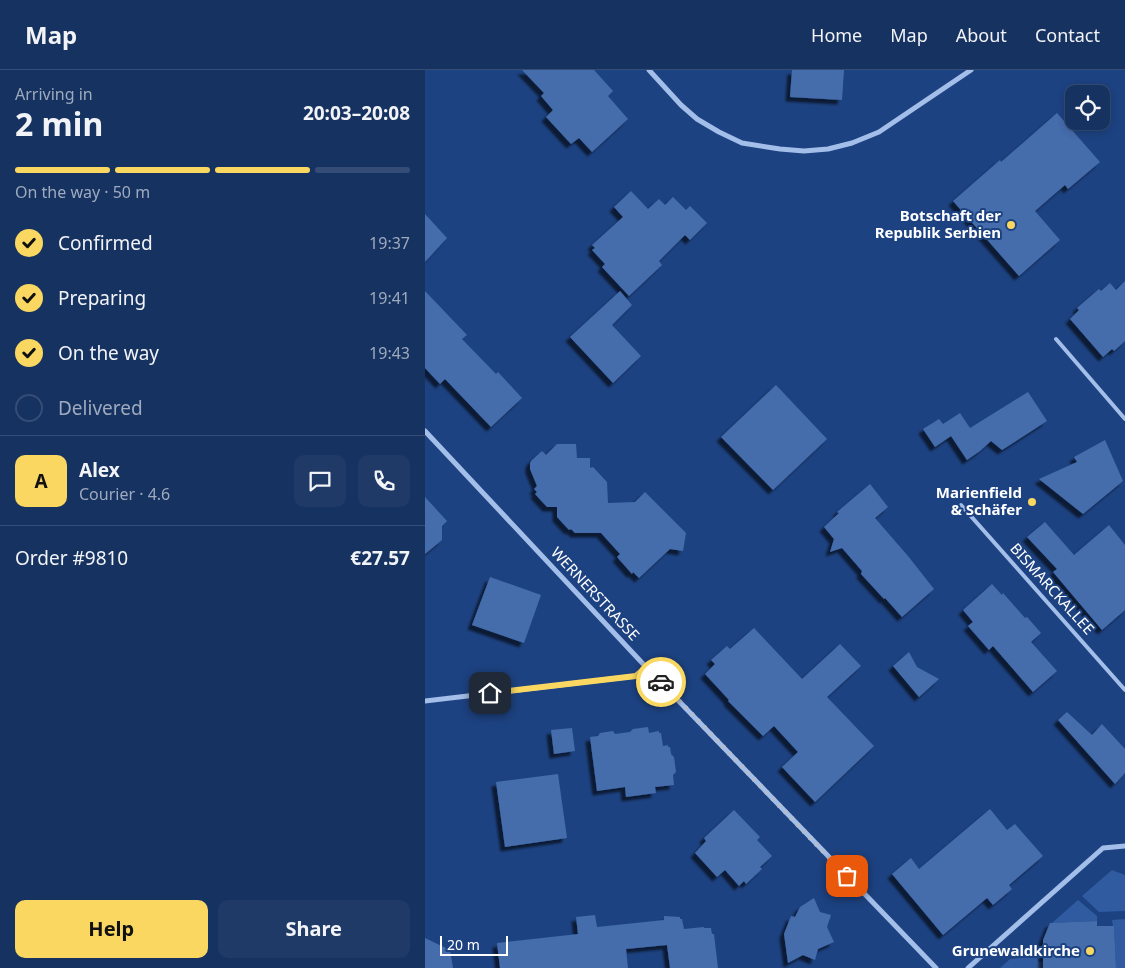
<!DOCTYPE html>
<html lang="en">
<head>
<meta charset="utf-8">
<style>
  :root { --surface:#163261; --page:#1f3a67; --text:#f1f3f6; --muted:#9eaabd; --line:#354d76; --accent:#f9d760 }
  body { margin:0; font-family:"Noto Sans",sans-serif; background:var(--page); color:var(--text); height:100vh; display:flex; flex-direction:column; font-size:19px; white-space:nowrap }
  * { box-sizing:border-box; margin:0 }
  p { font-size:16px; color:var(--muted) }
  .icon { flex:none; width:28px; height:28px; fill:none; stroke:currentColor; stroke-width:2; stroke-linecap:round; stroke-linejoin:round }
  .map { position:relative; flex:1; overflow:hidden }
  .panel { display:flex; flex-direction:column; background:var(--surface); width:425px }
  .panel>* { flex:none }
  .fabs { position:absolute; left:640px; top:15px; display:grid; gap:10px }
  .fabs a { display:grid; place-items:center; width:45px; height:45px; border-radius:10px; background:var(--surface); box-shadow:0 2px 8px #0003,0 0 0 1px var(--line); font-size:25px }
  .scale { position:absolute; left:15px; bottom:12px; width:68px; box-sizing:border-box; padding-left:5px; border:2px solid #fff; border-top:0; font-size:14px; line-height:18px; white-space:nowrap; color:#fff; -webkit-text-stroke:4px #1d4281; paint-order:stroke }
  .pin { position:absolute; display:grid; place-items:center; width:42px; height:42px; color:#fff; margin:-21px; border-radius:10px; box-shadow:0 2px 8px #0006 }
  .courier { position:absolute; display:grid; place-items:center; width:50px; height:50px; margin:-25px; border:4px solid #f9d760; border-radius:50%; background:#fff; color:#222; box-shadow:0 1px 6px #0007 }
  .headline em { font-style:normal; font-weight:700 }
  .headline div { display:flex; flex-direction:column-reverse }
  .headline { display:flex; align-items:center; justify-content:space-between; height:85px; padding:0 15px }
  h1 { font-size:32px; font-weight:700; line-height:38px }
  .bar { display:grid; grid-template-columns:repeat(4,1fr); gap:8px 5px; align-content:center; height:60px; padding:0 15px }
  .bar i { height:6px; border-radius:4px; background:var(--line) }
  .bar .active { background:var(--accent) }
  .bar p { grid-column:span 4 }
  .line { display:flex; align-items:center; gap:12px; padding:0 15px; border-top:1px solid var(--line) }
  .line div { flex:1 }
  .round { display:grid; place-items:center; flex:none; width:52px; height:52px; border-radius:10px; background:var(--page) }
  ol { padding:0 15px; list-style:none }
  li { display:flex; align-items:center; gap:15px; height:55px }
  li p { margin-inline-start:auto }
  li .icon { padding:5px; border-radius:50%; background:var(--accent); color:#111; stroke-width:4 }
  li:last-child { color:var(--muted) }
  li i { width:28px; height:28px; border:2px solid var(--line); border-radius:50% }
  .action { display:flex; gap:10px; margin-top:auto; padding:10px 15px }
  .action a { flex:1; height:58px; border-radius:10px; background:var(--accent); color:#111; font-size:20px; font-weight:700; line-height:58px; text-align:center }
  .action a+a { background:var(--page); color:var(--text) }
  header { display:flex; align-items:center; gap:30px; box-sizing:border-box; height:70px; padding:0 25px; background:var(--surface); border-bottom:1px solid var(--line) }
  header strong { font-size:24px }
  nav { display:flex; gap:28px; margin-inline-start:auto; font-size:18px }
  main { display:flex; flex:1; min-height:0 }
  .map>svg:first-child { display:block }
  .green { fill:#305ba0 }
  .building { fill:#456cab; filter:url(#shadow) }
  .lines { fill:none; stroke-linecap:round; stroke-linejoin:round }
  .lane { stroke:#a2bee9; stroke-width:4 }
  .street { stroke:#a2bee9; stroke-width:5 }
  .done { stroke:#b0bdd3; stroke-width:5; stroke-dasharray:0 9 }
  .route { stroke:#f9d760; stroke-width:6 }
  .poi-dot { fill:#f9d760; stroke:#1d4281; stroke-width:2 }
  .labels { text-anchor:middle; stroke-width:4; stroke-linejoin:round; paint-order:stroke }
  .poi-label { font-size:15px; font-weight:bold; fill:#fff; stroke:#1d4281; text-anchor:end }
  .street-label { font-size:15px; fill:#fff; stroke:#1d4281 }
</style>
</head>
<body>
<header>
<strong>Map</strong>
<nav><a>Home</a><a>Map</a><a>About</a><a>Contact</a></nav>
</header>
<main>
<section class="panel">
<div class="headline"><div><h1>2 min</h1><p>Arriving in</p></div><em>20:03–20:08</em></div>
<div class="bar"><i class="active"></i><i class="active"></i><i class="active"></i><i></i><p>On the way · 50 m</p></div>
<ol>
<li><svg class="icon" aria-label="check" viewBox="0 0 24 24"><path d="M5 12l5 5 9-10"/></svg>Confirmed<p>19:37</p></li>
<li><svg class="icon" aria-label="check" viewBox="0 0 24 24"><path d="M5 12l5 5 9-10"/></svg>Preparing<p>19:41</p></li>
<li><svg class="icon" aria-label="check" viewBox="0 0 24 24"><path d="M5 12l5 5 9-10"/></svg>On the way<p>19:43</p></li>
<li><i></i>Delivered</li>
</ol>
<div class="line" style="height:90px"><b class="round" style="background:var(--accent);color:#111">A</b><div><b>Alex</b><p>Courier · 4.6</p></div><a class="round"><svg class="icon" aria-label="chat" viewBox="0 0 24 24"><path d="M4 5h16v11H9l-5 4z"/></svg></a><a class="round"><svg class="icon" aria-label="phone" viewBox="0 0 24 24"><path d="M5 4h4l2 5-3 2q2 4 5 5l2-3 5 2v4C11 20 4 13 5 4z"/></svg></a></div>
<div class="line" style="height:65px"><div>Order #9810</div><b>€27.57</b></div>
<div class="action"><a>Help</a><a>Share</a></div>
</section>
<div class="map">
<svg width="700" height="898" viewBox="0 0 700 898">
  <defs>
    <filter id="shadow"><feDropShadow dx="-4.5" dy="4.5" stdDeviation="1" flood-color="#0009"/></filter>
  </defs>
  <rect width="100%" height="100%" fill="#1d4281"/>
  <g class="green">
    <polygon points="687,800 700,805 700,841 674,842 657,826"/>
    <polygon points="653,830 672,846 672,851 627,853"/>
    <polygon points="700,849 700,898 691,898 689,856 688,856 687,850"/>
    <polygon points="618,886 618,888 613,889 613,892 618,892 619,898 575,898 585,889"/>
  </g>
  <g class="building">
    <polygon points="97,0 169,0 188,21 183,26 203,49 167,82 154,68 146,74 121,47 128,40 116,26 119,23"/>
    <polygon points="367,0 419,0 417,30 365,27"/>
    <polygon points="632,43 675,92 643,119 640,115 610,141 635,170 594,206 528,131 575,90 576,92"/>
    <polygon points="206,121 223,139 234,129 240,135 248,127 261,140 265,136 282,153 265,170 260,165 234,191 237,195 204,226 177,197 180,194 167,180 170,178 167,175 198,147 189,137"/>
    <polygon points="0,144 22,168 0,192"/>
    <polygon points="700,211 700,271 689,281 687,279 678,287 645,249 654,240 652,238 674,219 676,221 685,213 691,220"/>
    <polygon points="0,221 42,265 37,269 71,304 73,302 97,328 66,357 20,309 15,314 0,298"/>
    <polygon points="195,221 207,235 187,255 216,286 188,313 145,267"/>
    <polygon points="351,315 402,369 348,420 296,367"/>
    <polygon points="603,322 622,351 577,380 566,371 555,381 542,390 526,366 510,377 498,359 514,349 518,354 535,343 545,358"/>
    <polygon points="680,370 698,411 658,444 614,409 652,392 649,387"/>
    <polygon points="132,374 151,374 152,388 165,388 165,398 168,397 182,412 183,433 210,432 220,422 261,463 258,481 245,479 214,508 208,502 207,504 192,487 195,484 176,463 150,463 146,459 145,460 144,459 144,460 132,447 132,437 122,437 110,424 112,422 109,419 112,416 105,399 105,393 107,390 117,381 121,385"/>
    <polygon points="445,414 463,437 450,448 483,486 509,519 477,547 460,528 459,529 436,504 437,501 417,478 405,482 409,469 399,457 414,443 412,442"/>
    <polygon points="0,427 22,451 17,456 17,470 0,484"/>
    <polygon points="620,452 649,485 684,455 700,475 700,540 677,560 628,502 632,499 602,467"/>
    <polygon points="65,507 116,525 99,573 47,555"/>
    <polygon points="567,514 577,525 578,523 600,548 602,547 616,563 606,572 632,601 608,622 568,576 564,580 543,556 548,552 538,540"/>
    <polygon points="329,558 377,609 415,574 436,596 402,627 449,676 390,732 357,697 373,682 349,656 338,666 303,631 304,630 280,604 290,594 286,590 302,576 305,579"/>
    <polygon points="484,582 492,597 514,609 494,627 468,596"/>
    <polygon points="642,642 667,665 677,654 700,679 700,703 690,714 633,650"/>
    <polygon points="223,657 224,663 234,661 234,663 236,663 238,676 243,675 243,677 245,677 246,684 249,687 251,702 248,705 249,715 230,717 231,723 201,727 200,717 172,721 165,667 173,666 175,663 188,661 190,664 205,662 208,659"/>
    <polygon points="147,658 150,681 129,684 126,660"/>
    <polygon points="133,704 142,768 80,777 71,712"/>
    <polygon points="565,739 582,760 590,754 618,786 584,815 587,819 568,835 562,828 518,865 467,804 486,788 494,799"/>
    <polygon points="309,740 335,767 332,770 347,786 335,797 337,799 321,814 319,811 314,816 300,800 292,807 270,783 281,771 279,768"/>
    <polygon points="389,828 395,842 406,845 402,857 409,872 393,879 390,890 378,885 363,893 359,864 366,846 370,847 375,837"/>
    <polygon points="170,845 172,857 239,850 239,846 255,847 255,849 257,849 259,859 279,857 279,858 286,858 287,864 289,864 293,898 245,898 242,875 201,879 203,898 75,898 72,873 153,864 151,847"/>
    <polygon points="672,851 672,856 689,856 691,898 618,898 618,870 625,853"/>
    <polygon points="0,868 25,880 28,898 0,898"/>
  </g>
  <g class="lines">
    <g class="lane">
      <polyline points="631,269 700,349"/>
      <polyline points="536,435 700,620"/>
    </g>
    <g class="street">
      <polyline points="224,0 256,35 272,49 294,62 317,73 355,79 379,81 403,79 427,73 454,62 546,0"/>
      <polyline points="0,361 221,597 511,898"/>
      <polyline points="0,631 211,606 221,597"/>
      <polyline points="543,898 678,778 700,776"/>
    </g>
  </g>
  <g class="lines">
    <polyline class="done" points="236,612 422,806"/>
    <polyline class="route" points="65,623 211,606 221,597 236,612"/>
  </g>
  <g class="poi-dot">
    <circle cx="586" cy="155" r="5"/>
    <circle cx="607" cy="432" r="5"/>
    <circle cx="665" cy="881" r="5"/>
  </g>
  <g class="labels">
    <g class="poi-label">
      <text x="576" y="151">Botschaft der<tspan x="576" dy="17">Republik Serbien</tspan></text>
      <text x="597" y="428">Marienfield<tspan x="597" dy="17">&amp; Schäfer</tspan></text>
      <text x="655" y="886">Grunewaldkirche</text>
    </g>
    <g class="street-label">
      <text transform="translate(627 519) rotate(48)" y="5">BISMARCKALLEE</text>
      <text transform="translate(170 524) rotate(47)" y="5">WERNERSTRASSE</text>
    </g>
  </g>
</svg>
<div class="fabs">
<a><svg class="icon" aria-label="locate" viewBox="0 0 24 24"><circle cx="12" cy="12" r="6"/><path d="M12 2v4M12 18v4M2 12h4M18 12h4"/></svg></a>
</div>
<div class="scale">20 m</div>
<div class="pin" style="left:422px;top:806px;background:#ea580c"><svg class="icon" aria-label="bag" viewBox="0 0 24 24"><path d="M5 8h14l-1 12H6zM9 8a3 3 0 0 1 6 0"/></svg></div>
<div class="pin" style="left:65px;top:623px;background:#1f2937"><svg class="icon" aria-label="home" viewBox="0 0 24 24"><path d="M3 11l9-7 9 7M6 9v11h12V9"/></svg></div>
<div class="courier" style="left:236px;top:612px"><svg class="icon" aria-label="car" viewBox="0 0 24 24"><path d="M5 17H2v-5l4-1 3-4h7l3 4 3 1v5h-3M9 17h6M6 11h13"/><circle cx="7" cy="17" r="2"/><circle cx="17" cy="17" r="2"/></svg></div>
</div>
</main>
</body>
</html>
